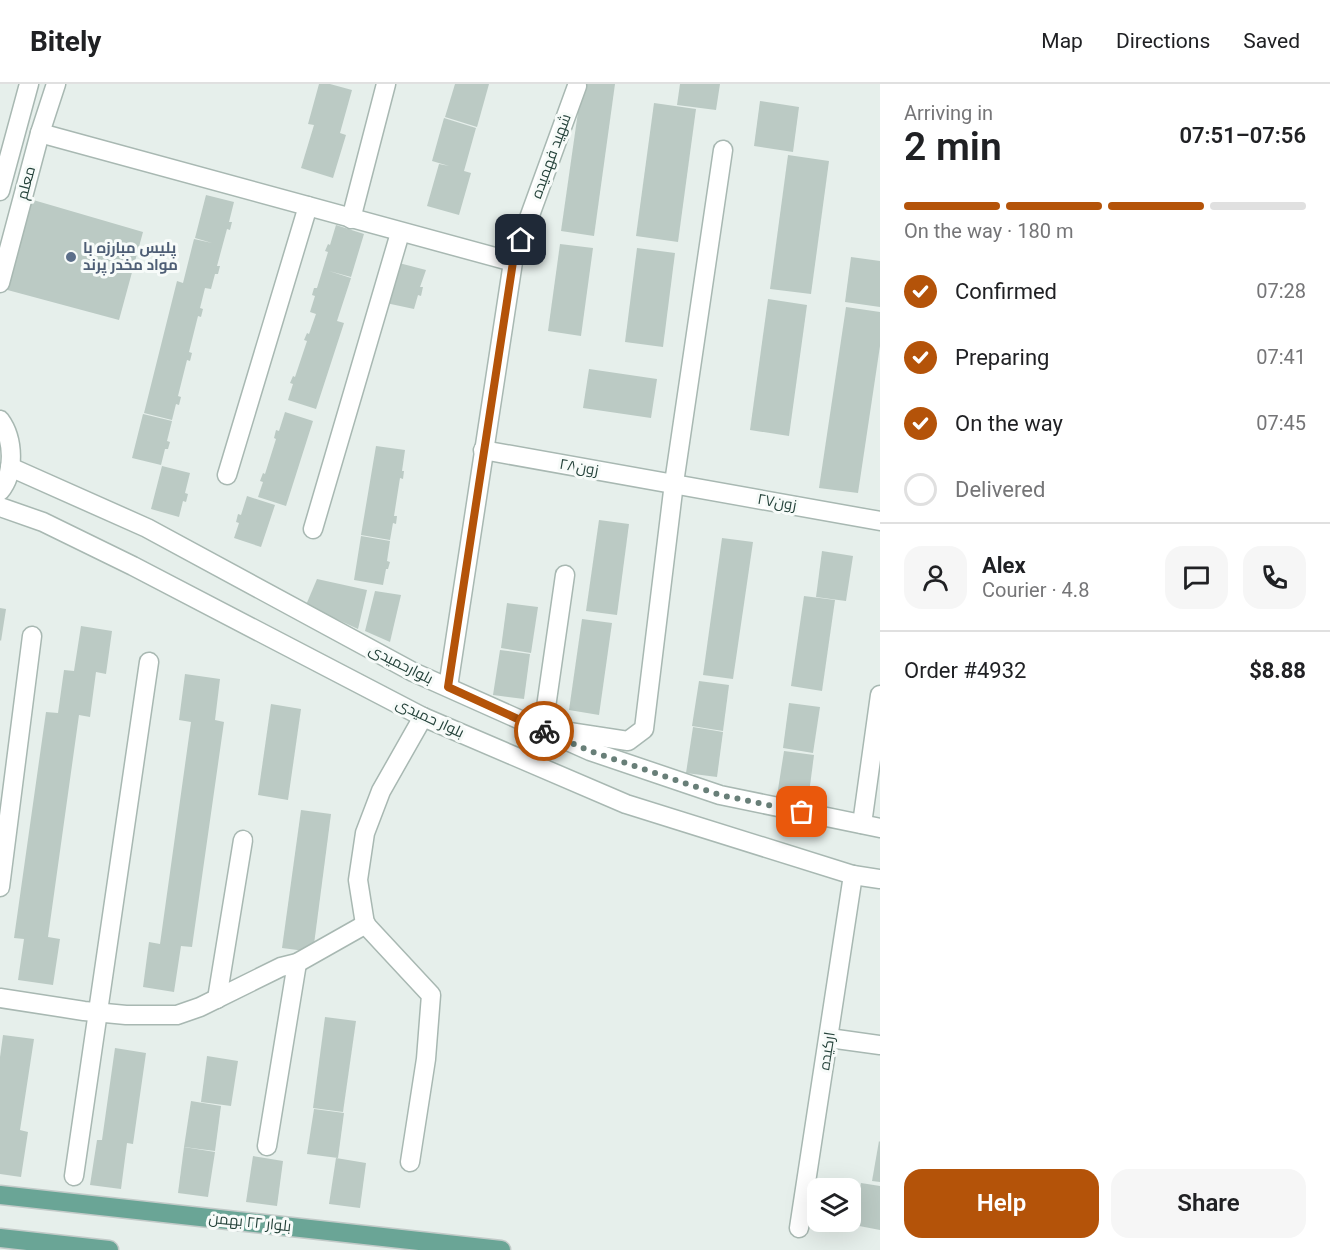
<!DOCTYPE html>
<html lang="en">
<head>
<meta charset="utf-8">
<style>
  :root { --surface:#fff; --page:#f6f6f6; --text:#202124; --muted:#757577; --line:#e0e0e0; --accent:#b45309 }
  body { margin:0; font-family:Roboto,Cairo,sans-serif; background:var(--page); color:var(--text); height:100vh; display:flex; flex-direction:column; font-size:22px; white-space:nowrap }
  * { box-sizing:border-box; margin:0 }
  p { font-size:20px; color:var(--muted) }
  .icon { flex:none; width:33px; height:33px; fill:none; stroke:currentColor; stroke-width:2; stroke-linecap:round; stroke-linejoin:round }
  .map { position:relative; flex:1; overflow:hidden }
  .panel { display:flex; flex-direction:column; background:var(--surface); width:450px }
  .panel>* { flex:none }
  .fabs { position:absolute; left:807px; top:1094px; display:grid; gap:12px }
  .fabs a { display:grid; place-items:center; width:54px; height:54px; border-radius:12px; background:var(--surface); box-shadow:0 6px 24px #0002; font-size:30px }
  .pin { position:absolute; display:grid; place-items:center; width:51px; height:51px; color:#fff; margin:-26px; border-radius:12px; box-shadow:0 3px 9px #0006 }
  .courier { position:absolute; display:grid; place-items:center; width:60px; height:60px; margin:-30px; border:4px solid #b45309; border-radius:50%; background:#fff; color:#222; box-shadow:0 2px 8px #0007 }
  .summary em { font-style:normal; font-weight:600 }
  .summary div { display:flex; flex-direction:column-reverse }
  .summary { display:flex; align-items:center; justify-content:space-between; height:102px; padding:0 24px }
  h1 { font-size:39px; font-weight:600; line-height:45px }
  .bar { display:grid; grid-template-columns:repeat(4,1fr); gap:9px 6px; align-content:center; height:72px; padding:0 24px }
  .bar i { height:8px; border-radius:4px; background:var(--line) }
  .bar .on { background:var(--accent) }
  .bar p { grid-column:span 4 }
  .line { display:flex; align-items:center; gap:15px; padding:0 24px; border-top:2px solid var(--line) }
  .line div { flex:1 }
  .round { display:grid; place-items:center; flex:none; width:63px; height:63px; border-radius:18px; background:var(--page) }
  ol { padding:0 24px; list-style:none }
  li { display:flex; align-items:center; gap:18px; height:66px }
  li p { margin-inline-start:auto }
  li .icon { padding:6px; border-radius:50%; background:var(--accent); color:#fff; stroke-width:4 }
  li:last-child { color:var(--muted) }
  li i { width:33px; height:33px; border:3px solid var(--line); border-radius:50% }
  .primary-button { display:flex; gap:12px; margin-top:auto; padding:12px 24px }
  .primary-button a { flex:1; height:69px; border-radius:18px; background:var(--accent); color:#fff; font-size:24px; font-weight:600; line-height:69px; text-align:center }
  .primary-button a+a { background:var(--page); color:var(--text) }
  header { display:flex; align-items:center; gap:36px; box-sizing:border-box; height:84px; padding:0 30px; background:var(--surface); border-bottom:2px solid var(--line) }
  header strong { font-size:28px }
  nav { display:flex; gap:33px; margin-inline-start:auto; font-size:21px }
  main { display:flex; flex:1; min-height:0 }
  .map>svg:first-child { display:block }
  .building { fill:#bbcac4 }
  .lines { fill:none; stroke-linecap:round; stroke-linejoin:round }
  .minor-casing { stroke:#a8b8b2; stroke-width:21 }
  .major-casing { stroke:#c2cac8; stroke-width:21 }
  .minor { stroke:#fff; stroke-width:18 }
  .major { stroke:#6aa596; stroke-width:18 }
  .done { stroke:#687f78; stroke-width:6; stroke-dasharray:0 10.8 }
  .route { stroke:#b45309; stroke-width:8 }
  .service-dot { fill:#5c6f8a; stroke:#f7fbf9; stroke-width:2 }
  .labels { text-anchor:middle; stroke-width:6; stroke-linejoin:round; paint-order:stroke }
  .street-label { font-size:15px; fill:#24423a; stroke:#f7fbf9 }
  .service-label { font-size:15px; font-weight:bold; fill:#4e5e75; stroke:#f7fbf9; text-anchor:start }
</style>
</head>
<body>
<header>
<strong>Bitely</strong>
<nav><a>Map</a><a>Directions</a><a>Saved</a></nav>
</header>
<main>
<div class="map">
<svg width="880" height="1166" viewBox="0 0 880 1166">
  <rect width="100%" height="100%" fill="#e6efeb"/>
  <g class="building">
    <polygon points="319,0 330,0 352,6 340,49 346,51 333,94 301,84 314,41 308,40"/>
    <polygon points="455,0 489,0 477,43 445,33"/>
    <polygon points="582,0 615,0 594,152 561,147"/>
    <polygon points="680,0 720,0 716,26 677,21"/>
    <polygon points="760,17 799,23 793,68 754,62"/>
    <polygon points="654,19 696,25 678,158 636,152"/>
    <polygon points="444,34 476,44 464,87 471,89 459,131 427,122 439,80 449,82 432,77"/>
    <polygon points="788,71 829,77 811,210 770,205"/>
    <polygon points="206,111 234,118 229,138 232,138 230,146 227,145 217,182 220,182 218,190 215,190 211,205 205,204 200,224 203,225 201,233 198,232 189,268 192,269 190,277 187,276 178,312 181,313 179,321 176,320 172,336 144,329 177,197 183,199 194,155 212,159 195,154"/>
    <polygon points="23,113 143,148 119,236 0,204"/>
    <polygon points="336,141 364,150 351,193 329,187 351,194 337,237 344,239 316,325 288,316 293,300 290,299 293,292 295,293 307,257 304,256 307,249 309,250 316,230 310,228 315,212 312,211 314,204 317,204 328,168 325,167 328,160 330,161"/>
    <polygon points="560,160 593,164 581,252 548,247"/>
    <polygon points="637,164 675,169 663,263 625,258"/>
    <polygon points="851,173 880,177 880,223 845,218"/>
    <polygon points="399,179 426,186 420,203 423,203 421,212 418,211 414,225 386,219"/>
    <polygon points="768,215 807,221 789,352 750,346"/>
    <polygon points="846,223 880,228 880,262 858,409 819,404"/>
    <polygon points="589,285 657,295 651,334 583,324"/>
    <polygon points="285,328 313,337 286,422 258,413 263,398 260,397 263,389 265,390 276,355 274,354 276,346 279,347"/>
    <polygon points="143,330 172,337 167,357 170,358 168,365 165,365 161,381 132,374"/>
    <polygon points="376,362 405,366 402,387 404,387 403,395 400,394 394,432 397,432 396,440 393,439 390,456 361,451"/>
    <polygon points="162,382 190,389 185,409 188,410 186,418 183,417 179,433 151,425"/>
    <polygon points="247,412 275,421 261,463 234,454 239,439 236,438 238,430 241,431"/>
    <polygon points="599,436 629,440 617,531 586,527"/>
    <polygon points="361,452 390,457 387,477 390,478 388,485 386,485 383,501 354,496"/>
    <polygon points="722,454 753,458 733,595 703,591"/>
    <polygon points="822,467 853,472 846,517 816,513"/>
    <polygon points="317,495 367,506 358,545 306,521"/>
    <polygon points="375,507 401,511 390,558 365,547"/>
    <polygon points="804,512 835,516 822,607 791,602"/>
    <polygon points="507,519 538,523 531,569 501,564"/>
    <polygon points="0,524 6,525 1,557 0,556"/>
    <polygon points="582,535 612,539 599,631 569,626"/>
    <polygon points="81,542 112,547 106,590 96,588 90,633 79,631 48,853 60,855 53,901 18,896 24,855 14,854 46,628 58,629 64,586 74,587"/>
    <polygon points="500,566 530,570 524,615 493,611"/>
    <polygon points="185,590 220,595 215,636 224,638 192,863 181,862 174,908 143,903 149,858 160,860 191,638 179,636"/>
    <polygon points="699,597 729,601 723,647 692,642"/>
    <polygon points="789,619 820,623 813,669 783,664"/>
    <polygon points="271,620 301,625 288,716 258,711"/>
    <polygon points="693,643 723,648 717,693 686,689"/>
    <polygon points="784,667 814,671 808,717 777,712"/>
    <polygon points="301,726 331,730 313,868 282,864"/>
    <polygon points="325,933 356,937 343,1028 313,1024"/>
    <polygon points="3,951 34,955 20,1046 28,1048 21,1093 0,1090 0,973"/>
    <polygon points="115,964 146,969 133,1060 127,1059 121,1105 90,1101 97,1056 102,1056"/>
    <polygon points="207,972 238,977 231,1022 201,1018"/>
    <polygon points="191,1017 221,1022 215,1067 184,1063"/>
    <polygon points="314,1025 344,1029 338,1074 307,1070"/>
    <polygon points="879,1057 880,1058 880,1098 872,1097"/>
    <polygon points="184,1063 215,1068 208,1113 178,1109"/>
    <polygon points="253,1072 283,1077 277,1122 246,1118"/>
    <polygon points="336,1074 366,1079 360,1124 329,1120"/>
    <polygon points="861,1099 880,1102 880,1146 854,1141"/>
  </g>
  <g class="lines">
    <g class="minor-casing">
      <g id="minor">
        <polyline points="40,49 513,178"/>
        <polyline points="0,107 29,0"/>
        <polyline points="351,135 386,0"/>
        <polyline points="0,199 40,49 56,0"/>
        <path d="M0,336C14,355 15,389 0,407"/>
        <polyline points="483,366 880,437"/>
        <polyline points="10,383 147,444 413,588 590,667 720,711 880,744"/>
        <polyline points="227,391 308,122"/>
        <polyline points="0,423 43,438 133,482 423,633 626,720 853,791 880,795"/>
        <polyline points="313,445 400,149"/>
        <polyline points="565,491 543,644 628,657 644,645 674,399 723,66"/>
        <polyline points="448,603 513,178 577,2"/>
        <polyline points="862,740 880,611"/>
        <polyline points="0,803 32,552"/>
        <polyline points="0,914 84,927 126,931 177,931 200,923 281,883 297,879 366,840"/>
        <polyline points="217,915 243,756"/>
        <polyline points="829,954 880,961"/>
        <polyline points="267,1062 297,879"/>
        <polyline points="410,1078 426,975 431,911 365,840 358,796 365,749 381,707 423,633"/>
        <polyline points="74,1092 149,578"/>
        <polyline points="799,1144 853,791"/>
      </g>
    </g>
    <g class="major-casing">
      <g id="major">
        <polyline points="0,1111 501,1166"/>
        <polyline points="0,1154 109,1166"/>
      </g>
    </g>
    <use href="#minor" class="minor"/>
    <use href="#major" class="major"/>
  </g>
  <g class="lines">
    <polyline class="done" points="544,647 590,667 720,711 802,728"/>
    <polyline class="route" points="521,156 513,178 448,603 544,647"/>
  </g>
  <circle class="service-dot" cx="71" cy="173" r="6"/>
  <g class="labels">
    <g class="street-label">
      <text transform="translate(551 72) rotate(-70)" y="5">شهید فهمیده</text>
      <text transform="translate(26 99) rotate(-75)" y="5">معلم</text>
      <text transform="translate(579 383) rotate(10)" y="5">زون۲۸</text>
      <text transform="translate(777 418) rotate(10)" y="5">زون۲۷</text>
      <text transform="translate(401 580) rotate(27)" y="5">بلوارحمیدی</text>
      <text transform="translate(430 634) rotate(25)" y="5">بلوار حمیدی</text>
      <text transform="translate(827 967) rotate(-81)" y="5">ارکیده</text>
      <text transform="translate(250 1138) rotate(6)" y="5">بلوار ۲۲ بهمن</text>
    </g>
    <g class="service-label">
      <text x="83" y="169">پلیس مبارزه با<tspan x="83" dy="17">مواد مخدر پرند</tspan></text>
    </g>
  </g>
</svg>
<div class="fabs">
<a><svg class="icon" aria-label="layers" viewBox="0 0 24 24"><path d="M12 4l9 5-9 5-9-5zM3 14l9 5 9-5"/></svg></a>
</div>
<div class="pin" style="left:802px;top:728px;background:#ea580c"><svg class="icon" aria-label="bag" viewBox="0 0 24 24"><path d="M5 8h14l-1 12H6zM9 8a3 3 0 0 1 6 0"/></svg></div>
<div class="pin" style="left:521px;top:156px;background:#1f2937"><svg class="icon" aria-label="home" viewBox="0 0 24 24"><path d="M3 11l9-7 9 7M6 9v11h12V9"/></svg></div>
<div class="courier" style="left:544px;top:647px"><svg class="icon" aria-label="bike" viewBox="0 0 24 24"><circle cx="6" cy="16" r="4"/><circle cx="18" cy="16" r="4"/><path d="M6 16l4-8h5l3 8M10 8l3 8H6M13 5h3"/></svg></div>
</div>
<section class="panel">
<div class="summary"><div><h1>2 min</h1><p>Arriving in</p></div><em>07:51–07:56</em></div>
<div class="bar"><i class="on"></i><i class="on"></i><i class="on"></i><i></i><p>On the way · 180 m</p></div>
<ol>
<li><svg class="icon" aria-label="check" viewBox="0 0 24 24"><path d="M5 12l5 5 9-10"/></svg>Confirmed<p>07:28</p></li>
<li><svg class="icon" aria-label="check" viewBox="0 0 24 24"><path d="M5 12l5 5 9-10"/></svg>Preparing<p>07:41</p></li>
<li><svg class="icon" aria-label="check" viewBox="0 0 24 24"><path d="M5 12l5 5 9-10"/></svg>On the way<p>07:45</p></li>
<li><i></i>Delivered</li>
</ol>
<div class="line" style="height:108px"><a class="round"><svg class="icon" aria-label="person" viewBox="0 0 24 24"><circle cx="12" cy="8" r="4"/><path d="M4 21q1-7 8-7t8 7"/></svg></a><div><b>Alex</b><p>Courier · 4.8</p></div><a class="round"><svg class="icon" aria-label="chat" viewBox="0 0 24 24"><path d="M4 5h16v11H9l-5 4z"/></svg></a><a class="round"><svg class="icon" aria-label="phone" viewBox="0 0 24 24"><path d="M5 4h4l2 5-3 2q2 4 5 5l2-3 5 2v4C11 20 4 13 5 4z"/></svg></a></div>
<div class="line" style="height:78px"><div>Order #4932</div><b>$8.88</b></div>
<div class="primary-button"><a>Help</a><a>Share</a></div>
</section>
</main>
</body>
</html>
